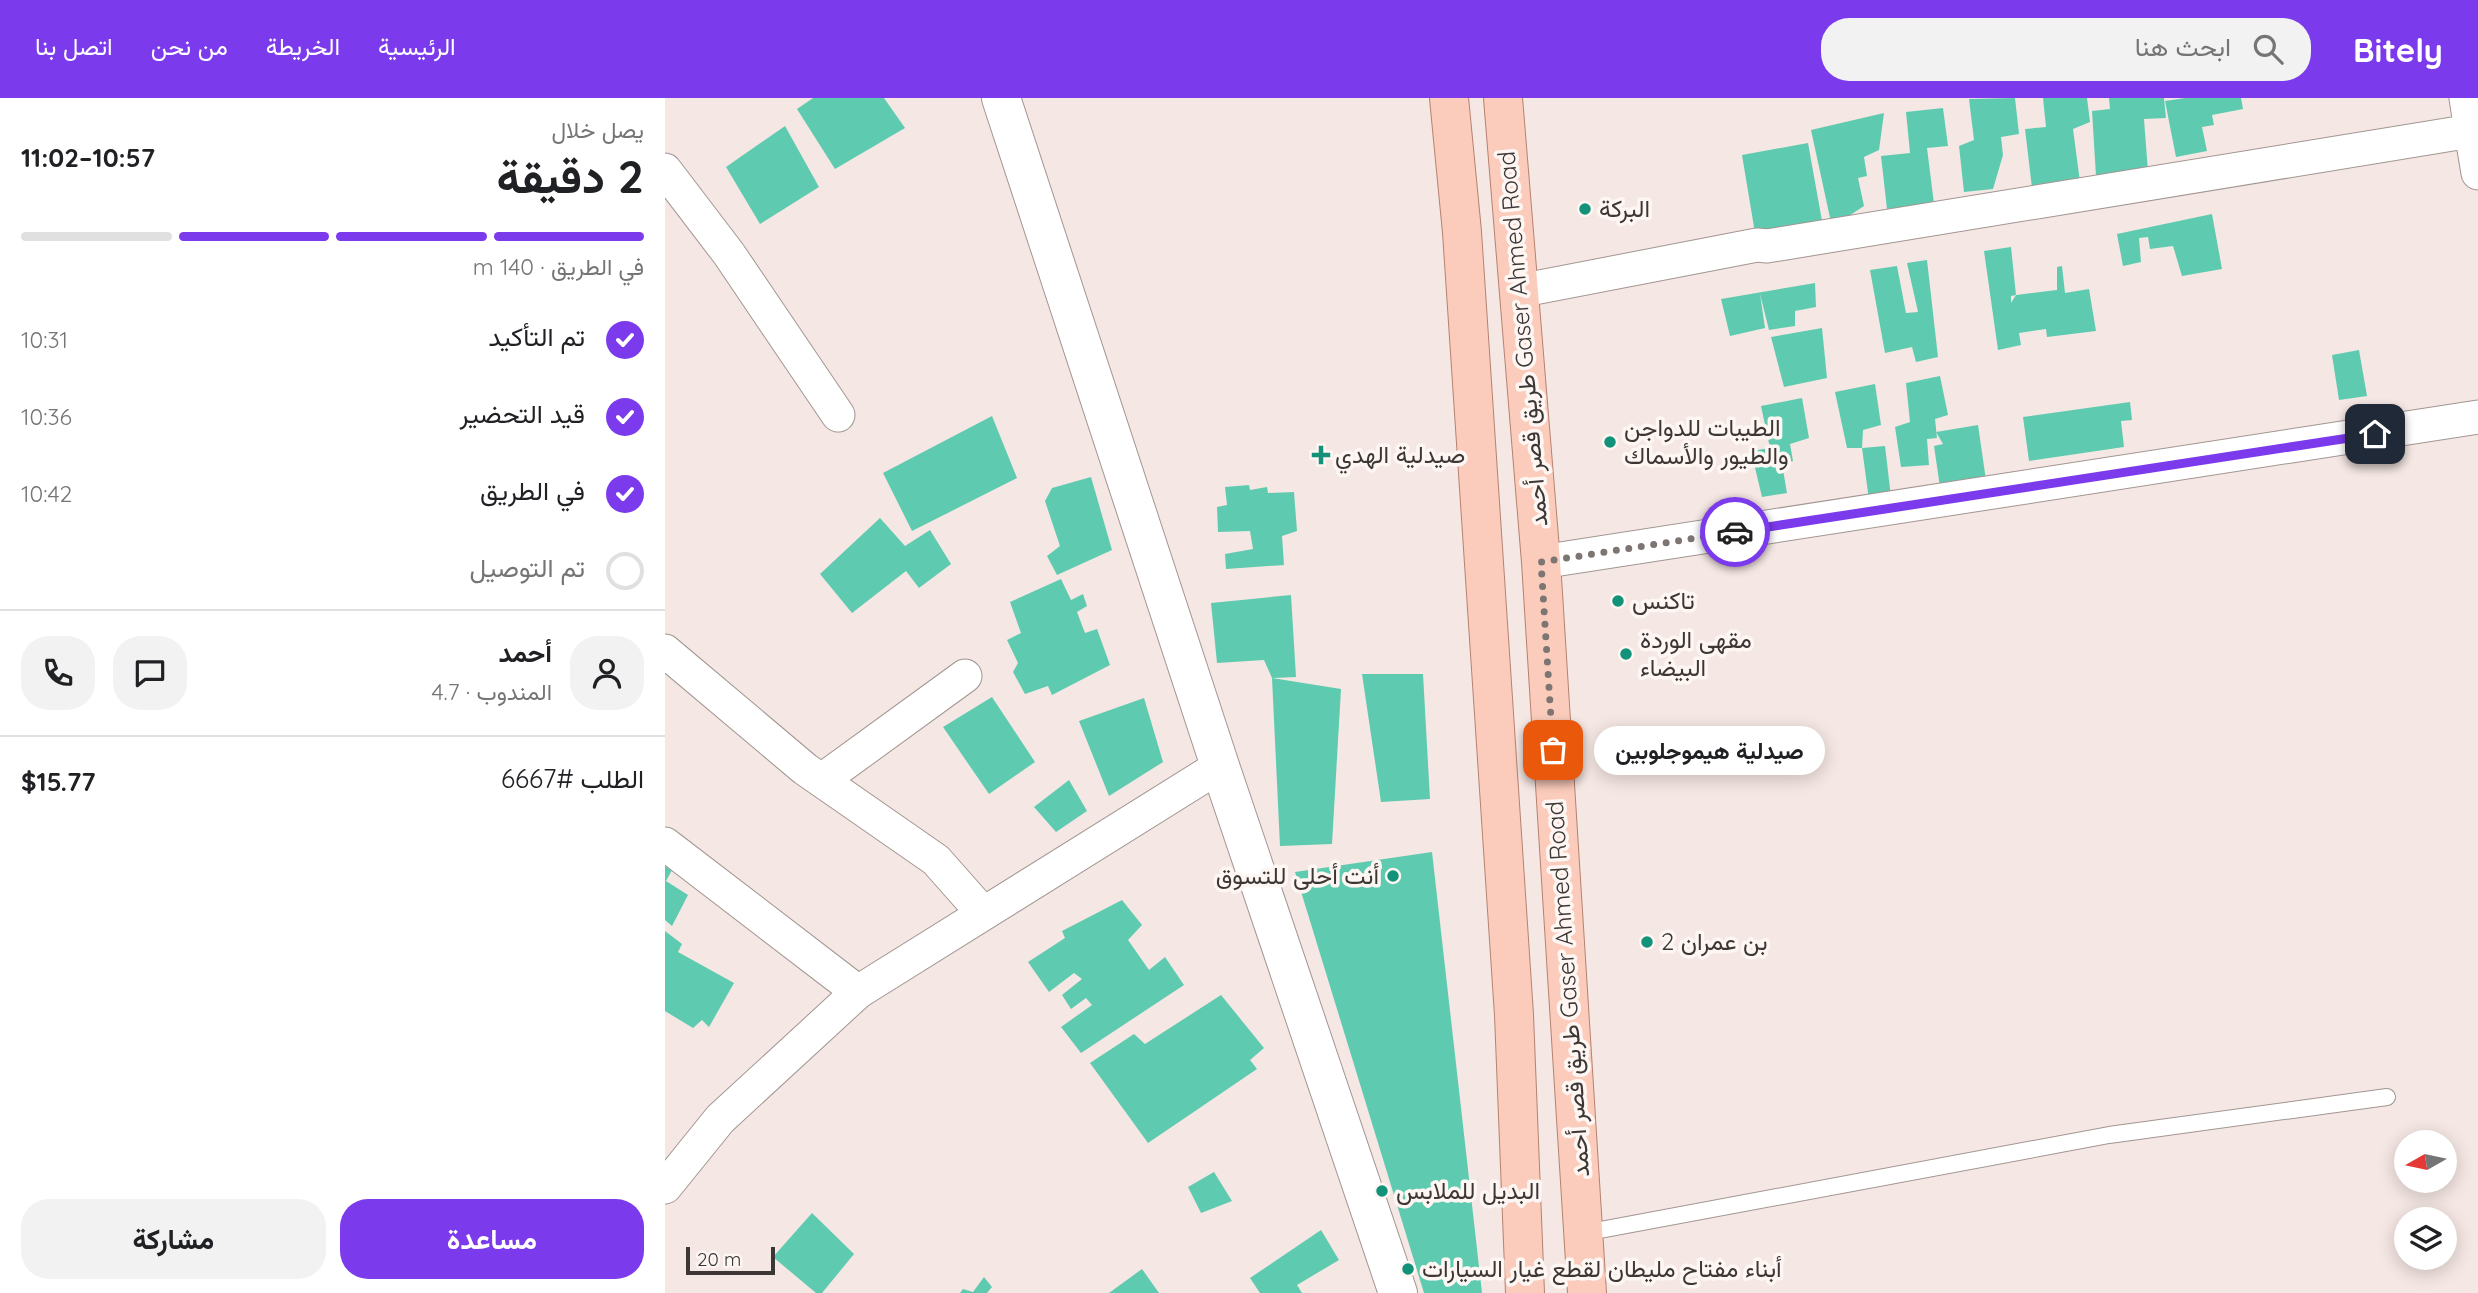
<!DOCTYPE html>
<html lang="ar">
<head>
<meta charset="utf-8">
<style>
  :root { --surface:#fff; --page:#f2f2f2; --text:#202124; --muted:#757577; --line:#e0e0e0; --accent:#7c3aed }
  body { margin:0; font-family:Quicksand,Vazirmatn,sans-serif; background:var(--page); color:var(--text); direction:rtl; height:100vh; display:flex; flex-direction:column; font-size:26px; white-space:nowrap }
  * { box-sizing:border-box; margin:0 }
  p { font-size:23px; color:var(--muted) }
  .icon { flex:none; width:38px; height:38px; fill:none; stroke:currentColor; stroke-width:2; stroke-linecap:round; stroke-linejoin:round }
  .map { position:relative; flex:1; overflow:hidden; direction:ltr }
  .drawer { display:flex; flex-direction:column; background:var(--surface); width:665px }
  .drawer>* { flex:none }
  .needle { width:46px; rotate:261deg }
  .tools { position:absolute; left:1729px; top:1032px; display:grid; gap:14px }
  .tools a { display:grid; place-items:center; width:63px; height:63px; border-radius:50%; background:var(--surface); box-shadow:0 4px 18px #0003; font-size:35px }
  .scale { position:absolute; left:21px; bottom:18px; width:89px; box-sizing:border-box; padding-left:7px; border:4px solid #3c3735; border-top:0; font-size:19px; line-height:24px; white-space:nowrap; color:#3c3735; -webkit-text-stroke:5px #fef6f3; paint-order:stroke }
  .pin { position:absolute; display:grid; place-items:center; width:60px; height:60px; color:#fff; margin:-30px; border-radius:14px; box-shadow:0 4px 10px #0006 }
  .courier { position:absolute; display:grid; place-items:center; width:70px; height:70px; margin:-35px; border:5px solid #7c3aed; border-radius:50%; background:#fff; color:#222; box-shadow:0 2px 9px #0007 }
  .bubble { position:absolute; height:49px; border-radius:24px; background:var(--surface); box-shadow:0 4px 18px #0003; font-size:23px; font-weight:700; line-height:49px; text-align:center; direction:rtl }
  .head em { font-style:normal; font-weight:700 }
  .head div { display:flex; flex-direction:column-reverse }
  .head { display:flex; align-items:center; justify-content:space-between; height:119px; padding:0 21px }
  h1 { font-size:46px; font-weight:700; line-height:52px }
  .bar { display:grid; grid-template-columns:repeat(4,1fr); gap:10px 7px; align-content:center; height:84px; padding:0 21px }
  .bar i { height:9px; border-radius:5px; background:var(--line) }
  .bar .on { background:var(--accent) }
  .bar p { grid-column:span 4 }
  .line { display:flex; align-items:center; gap:18px; padding:0 21px; border-top:2px solid var(--line) }
  .line div { flex:1 }
  .round { display:grid; place-items:center; flex:none; width:74px; height:74px; border-radius:28px; background:var(--page) }
  ol { padding:0 21px; list-style:none }
  li { display:flex; align-items:center; gap:21px; height:77px }
  li p { margin-inline-start:auto }
  li .icon { padding:7px; border-radius:50%; background:var(--accent); color:#fff; stroke-width:4 }
  li:last-child { color:var(--muted) }
  li i { width:38px; height:38px; border:4px solid var(--line); border-radius:50% }
  .primary-button { display:flex; gap:14px; margin-top:auto; padding:14px 21px }
  .primary-button a { flex:1; height:80px; border-radius:28px; background:var(--accent); color:#fff; font-size:28px; font-weight:700; line-height:80px; text-align:center }
  .primary-button a+a { background:var(--page); color:var(--text) }
  header { display:flex; align-items:center; gap:42px; box-sizing:border-box; height:98px; padding:0 35px; background:var(--accent); color:#fff }
  header strong { font-size:33px }
  nav { display:flex; gap:38px; margin-inline-start:auto; font-size:24px }
  .search { width:490px; height:63px; background:var(--page); display:flex; align-items:center; gap:18px; box-sizing:border-box; padding:0 24px; border-radius:28px; color:var(--muted); font-size:26px }
  main { display:flex; flex:1; min-height:0 }
  .map>svg:first-child { display:block }
  .building { fill:#5ecbb0 }
  .lines { fill:none; stroke-linecap:round; stroke-linejoin:round }
  .service-casing { stroke:#a29692; stroke-width:18 }
  .minor-casing { stroke:#a29692; stroke-width:35 }
  .tertiary-casing { stroke:#a29692; stroke-width:40 }
  .primary-casing { stroke:#b68270; stroke-width:40 }
  .service { stroke:#fff; stroke-width:16 }
  .minor { stroke:#fff; stroke-width:33 }
  .tertiary { stroke:#fff; stroke-width:38 }
  .primary { stroke:#fbccbc; stroke-width:38 }
  .done { stroke:#7d7572; stroke-width:7; stroke-dasharray:0 12.6 }
  .route { stroke:#7c3aed; stroke-width:9 }
  .poi-dot { fill:#13927a; stroke:#fef6f3; stroke-width:2.5 }
  .labels { text-anchor:middle; stroke-width:7; stroke-linejoin:round; paint-order:stroke }
  .poi-label { font-size:24px; fill:#3c3735; stroke:#fef6f3; text-anchor:start }
  .street-label { font-size:24px; fill:#3c3735; stroke:#fef6f3 }
</style>
</head>
<body>
<header>
<strong>Bitely</strong>
<div class="search"><svg class="icon" aria-label="search" viewBox="0 0 24 24"><circle cx="10" cy="10" r="6"/><path d="M15 15l6 6"/></svg>ابحث هنا</div>
<nav><a>الرئيسية</a><a>الخريطة</a><a>من نحن</a><a>اتصل بنا</a></nav>
</header>
<main>
<div class="map">
<svg width="1813" height="1195" viewBox="0 0 1813 1195">
  <rect width="100%" height="100%" fill="#f5e7e3"/>
  <g class="building">
    <polygon points="148,0 219,0 240,30 170,71 132,11"/>
    <polygon points="1350,0 1354,36 1336,39 1338,57 1328,91 1299,94 1294,48 1309,42 1304,1"/>
    <polygon points="1378,0 1422,0 1425,24 1408,31 1415,84 1367,90 1360,31 1381,29"/>
    <polygon points="1444,0 1499,0 1501,20 1479,21 1483,74 1431,78 1427,13 1445,11"/>
    <polygon points="1520,0 1576,0 1578,11 1547,17 1549,27 1537,29 1542,53 1511,59 1500,3"/>
    <polygon points="1278,10 1283,48 1262,50 1269,106 1222,111 1216,58 1245,55 1241,14"/>
    <polygon points="1219,15 1214,52 1199,59 1202,78 1193,80 1199,108 1167,129 1146,32"/>
    <polygon points="120,28 154,89 95,126 61,69"/>
    <polygon points="1143,45 1159,134 1092,147 1077,57"/>
    <polygon points="1547,116 1557,171 1517,178 1508,148 1485,151 1483,139 1474,140 1476,164 1458,168 1452,136"/>
    <polygon points="1346,149 1351,197 1346,198 1346,205 1351,197 1392,192 1392,169 1397,168 1400,195 1424,191 1431,233 1382,239 1381,231 1354,235 1356,247 1333,252 1319,153"/>
    <polygon points="1262,162 1273,259 1251,264 1247,249 1220,255 1205,172 1232,168 1241,215 1253,214 1242,165"/>
    <polygon points="1150,185 1151,209 1130,213 1130,228 1104,232 1095,196 1100,230 1065,238 1056,201"/>
    <polygon points="1157,230 1162,280 1119,289 1106,239"/>
    <polygon points="1694,252 1702,298 1674,302 1667,257"/>
    <polygon points="1275,278 1283,317 1270,321 1272,340 1262,341 1264,367 1236,369 1230,329 1245,324 1241,285"/>
    <polygon points="1210,286 1216,327 1198,332 1197,350 1182,350 1170,294"/>
    <polygon points="1137,300 1144,340 1125,346 1128,363 1117,366 1122,395 1097,399 1086,353 1105,350 1096,308"/>
    <polygon points="1465,304 1467,322 1456,323 1459,349 1364,363 1358,319"/>
    <polygon points="327,318 352,380 247,433 218,375"/>
    <polygon points="1313,327 1322,389 1276,396 1269,348 1278,346 1271,334"/>
    <polygon points="1220,348 1226,399 1204,402 1197,350"/>
    <polygon points="426,379 447,452 392,477 382,458 395,448 380,403 387,390"/>
    <polygon points="584,387 585,392 602,389 603,395 629,394 632,433 617,438 619,467 561,471 560,456 588,451 585,433 553,434 552,409 562,407 560,389"/>
    <polygon points="215,420 240,448 265,432 286,466 254,490 241,473 187,515 155,476"/>
    <polygon points="396,481 406,502 418,496 422,508 412,514 420,535 432,531 445,567 387,597 383,588 360,596 348,574 353,565 342,542 356,535 345,504"/>
    <polygon points="626,497 631,579 607,580 599,562 552,565 546,505"/>
    <polygon points="697,576 758,576 765,701 716,704"/>
    <polygon points="607,580 676,591 667,746 615,748"/>
    <polygon points="327,599 370,664 324,696 278,629"/>
    <polygon points="479,600 498,664 444,698 414,623"/>
    <polygon points="404,682 422,713 391,734 369,709"/>
    <polygon points="767,754 817,1195 759,1195 630,774"/>
    <polygon points="0,768 7,772 1,783 23,797 7,828 0,822"/>
    <polygon points="457,802 477,827 463,842 484,872 500,859 519,887 416,955 396,929 427,907 421,900 406,911 397,897 417,881 409,875 384,894 363,864 400,840 397,833"/>
    <polygon points="0,833 17,846 13,854 69,885 44,929 37,922 28,930 0,913"/>
    <polygon points="556,897 599,950 585,962 592,971 483,1045 425,965 469,936 480,946"/>
    <polygon points="549,1074 567,1103 536,1115 523,1089"/>
    <polygon points="147,1115 189,1156 157,1195 151,1195 108,1159"/>
    <polygon points="656,1132 674,1162 632,1187 637,1195 595,1195 585,1180"/>
    <polygon points="477,1171 494,1195 444,1195"/>
    <polygon points="319,1179 327,1189 322,1195 295,1195 298,1191 308,1194"/>
  </g>
  <g class="lines">
    <g class="service-casing">
      <polyline id="service" points="919,1135 1444,1037 1722,999"/>
    </g>
    <g class="minor-casing">
      <g id="minor">
        <polyline points="1806,33 1813,75"/>
        <polyline points="0,72 64,156 173,317"/>
        <polyline points="854,193 1092,147 1102,148 1806,33 1801,0"/>
        <polyline points="876,464 1813,319"/>
        <polyline points="0,553 140,671 271,762 317,814"/>
        <polyline points="157,682 300,578"/>
        <polyline points="0,746 193,894"/>
        <polyline points="0,1089 55,1021 193,894 555,668"/>
      </g>
    </g>
    <g class="tertiary-casing">
      <polyline id="tertiary" points="336,0 555,668 733,1195"/>
    </g>
    <g class="primary-casing">
      <g id="primary">
        <polyline points="784,0 797,134 849,917 860,1195"/>
        <polyline points="838,0 876,464 922,1195"/>
      </g>
    </g>
    <use href="#service" class="service"/>
    <use href="#minor" class="minor"/>
    <use href="#tertiary" class="tertiary"/>
    <use href="#primary" class="primary"/>
  </g>
  <g class="lines">
    <polyline class="done" points="888,652 876,464 1070,434"/>
    <polyline class="route" points="1070,434 1710,336"/>
  </g>
  <g class="poi-dot">
    <circle cx="920" cy="111" r="7"/>
    <circle cx="945" cy="344" r="7"/>
    <path d="M652.5 346.5h7v7h7v7h-7v7h-7v-7h-7v-7h7z"/>
    <circle cx="953" cy="503" r="7"/>
    <circle cx="961" cy="556" r="7"/>
    <circle cx="728" cy="778" r="7"/>
    <circle cx="982" cy="844" r="7"/>
    <circle cx="717" cy="1093" r="7"/>
    <circle cx="743" cy="1171" r="7"/>
  </g>
  <g class="labels">
    <g class="poi-label">
      <text x="934" y="119">البركة</text>
      <text x="959" y="338">الطيبات للدواجن<tspan x="959" dy="28">والطيور والأسماك</tspan></text>
      <text x="670" y="365">صيدلية الهدي</text>
      <text x="967" y="511">تاكنس</text>
      <text x="975" y="550">مقهى الوردة<tspan x="975" dy="28">البيضاء</tspan></text>
      <text x="714" y="786" text-anchor="end">أنت أحلى للتسوق</text>
      <text x="996" y="852">بن عمران 2</text>
      <text x="731" y="1101">البديل للملابس</text>
      <text x="757" y="1179">أبناء مفتاح مليطان لقطع غيار السيارات</text>
    </g>
    <g class="street-label">
      <text transform="translate(858 241) rotate(-95)" y="8">طريق قصر أحمد Gaser Ahmed Road</text>
      <text transform="translate(903 891) rotate(-94)" y="8">طريق قصر أحمد Gaser Ahmed Road</text>
    </g>
  </g>
</svg>
<div class="tools">
<a><svg class="needle" viewBox="-14 -14 28 28"><path d="M0-13l5 13h-10z" fill="#e53935"/><path d="M0 13l5-13h-10z" fill="#757577"/></svg></a>
<a><svg class="icon" aria-label="layers" viewBox="0 0 24 24"><path d="M12 4l9 5-9 5-9-5zM3 14l9 5 9-5"/></svg></a>
</div>
<div class="scale">20 m</div>
<div class="pin" style="left:888px;top:652px;background:#ea580c"><svg class="icon" aria-label="bag" viewBox="0 0 24 24"><path d="M5 8h14l-1 12H6zM9 8a3 3 0 0 1 6 0"/></svg></div>
<div class="pin" style="left:1710px;top:336px;background:#1f2937"><svg class="icon" aria-label="home" viewBox="0 0 24 24"><path d="M3 11l9-7 9 7M6 9v11h12V9"/></svg></div>
<div class="courier" style="left:1070px;top:434px"><svg class="icon" aria-label="car" viewBox="0 0 24 24"><path d="M5 17H2v-5l4-1 3-4h7l3 4 3 1v5h-3M9 17h6M6 11h13"/><circle cx="7" cy="17" r="2"/><circle cx="17" cy="17" r="2"/></svg></div>
<div class="bubble" style="left:929px;top:628px;width:231px">صيدلية هيموجلوبين</div>
</div>
<section class="drawer">
<div class="head"><div><h1>2 دقيقة</h1><p>يصل خلال</p></div><em>10:57–11:02</em></div>
<div class="bar"><i class="on"></i><i class="on"></i><i class="on"></i><i></i><p>في الطريق · 140 m</p></div>
<ol>
<li><svg class="icon" aria-label="check" viewBox="0 0 24 24"><path d="M5 12l5 5 9-10"/></svg>تم التأكيد<p>10:31</p></li>
<li><svg class="icon" aria-label="check" viewBox="0 0 24 24"><path d="M5 12l5 5 9-10"/></svg>قيد التحضير<p>10:36</p></li>
<li><svg class="icon" aria-label="check" viewBox="0 0 24 24"><path d="M5 12l5 5 9-10"/></svg>في الطريق<p>10:42</p></li>
<li><i></i>تم التوصيل</li>
</ol>
<div class="line" style="height:126px"><a class="round"><svg class="icon" aria-label="person" viewBox="0 0 24 24"><circle cx="12" cy="8" r="4"/><path d="M4 21q1-7 8-7t8 7"/></svg></a><div><b>أحمد</b><p>المندوب · 4.7</p></div><a class="round"><svg class="icon" aria-label="chat" viewBox="0 0 24 24"><path d="M4 5h16v11H9l-5 4z"/></svg></a><a class="round"><svg class="icon" aria-label="phone" viewBox="0 0 24 24"><path d="M5 4h4l2 5-3 2q2 4 5 5l2-3 5 2v4C11 20 4 13 5 4z"/></svg></a></div>
<div class="line" style="height:91px"><div>الطلب #6667</div><b>$15.77</b></div>
<div class="primary-button"><a>مساعدة</a><a>مشاركة</a></div>
</section>
</main>
</body>
</html>
